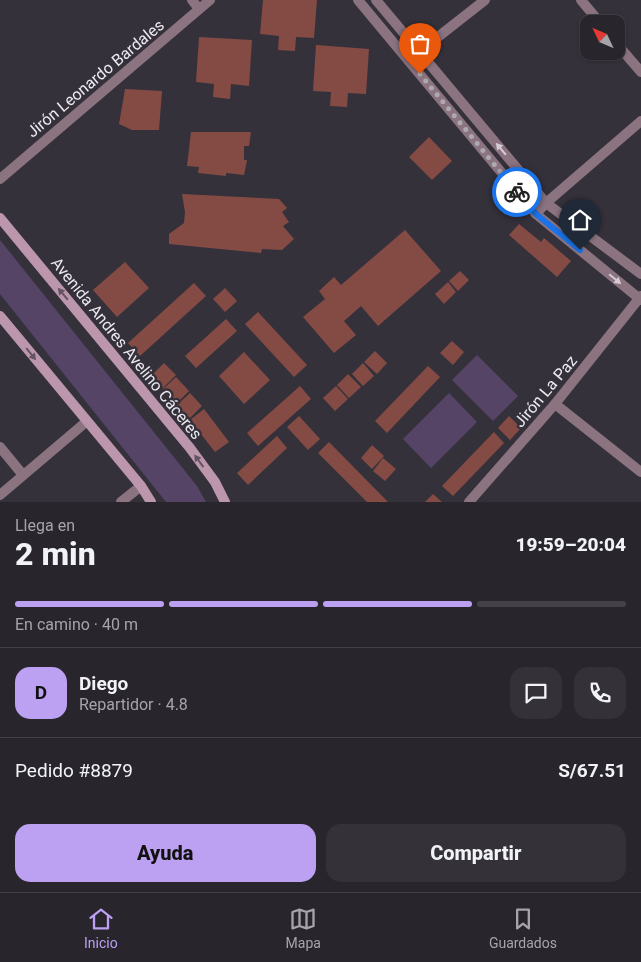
<!DOCTYPE html>
<html lang="es">
<head>
<meta charset="utf-8">
<style>
  :root { --surface:#28252c; --page:#343138; --text:#f1f3f6; --muted:#a5a5a9; --line:#444248; --accent:#bca0f2 }
  body { margin:0; font-family:Roboto,sans-serif; background:var(--page); color:var(--text); height:100vh; display:flex; flex-direction:column; font-size:19px; white-space:nowrap }
  * { box-sizing:border-box; margin:0 }
  p { font-size:16px; color:var(--muted) }
  .icon { flex:none; width:28px; height:28px; fill:none; stroke:currentColor; stroke-width:2; stroke-linecap:round; stroke-linejoin:round }
  .map { position:relative; height:502px; overflow:hidden }
  .drawer { display:flex; flex-direction:column; background:var(--surface); flex:1 }
  .drawer>* { flex:none }
  .needle { width:32px; rotate:314deg }
  .tools { position:absolute; left:580px; top:15px; display:grid; gap:10px }
  .tools a { display:grid; place-items:center; width:45px; height:45px; border-radius:10px; background:var(--surface); box-shadow:0 1px 4px #0004,0 0 0 1px var(--line); font-size:25px }
  .pin { position:absolute; display:grid; place-items:center; width:42px; height:42px; color:#fff; margin:-51px -21px; border-radius:50% 50% 50% 0; rotate:-45deg; box-shadow:0 0 5px #0007 }
  .pin .icon { rotate:45deg }
  .courier { position:absolute; display:grid; place-items:center; width:50px; height:50px; margin:-25px; border:4px solid #1a73e8; border-radius:50%; background:#fff; color:#222; box-shadow:0 1px 6px #0007 }
  .headline em { font-style:normal; font-weight:800 }
  .headline div { display:flex; flex-direction:column-reverse }
  .headline { display:flex; align-items:center; justify-content:space-between; height:85px; padding:0 15px }
  h1 { font-size:32px; font-weight:800; line-height:38px }
  .bar { display:grid; grid-template-columns:repeat(4,1fr); gap:8px 5px; align-content:center; height:60px; padding:0 15px }
  .bar i { height:6px; border-radius:4px; background:var(--line) }
  .bar .selected { background:var(--accent) }
  .bar p { grid-column:span 4 }
  .line { display:flex; align-items:center; gap:12px; padding:0 15px; border-top:1px solid var(--line) }
  .line div { flex:1 }
  .round { display:grid; place-items:center; flex:none; width:52px; height:52px; border-radius:15px; background:var(--page) }
  .primary-button { display:flex; gap:10px; margin-top:auto; padding:10px 15px }
  .primary-button a { flex:1; height:58px; border-radius:15px; background:var(--accent); color:#111; font-size:20px; font-weight:800; line-height:58px; text-align:center }
  .primary-button a+a { background:var(--page); color:var(--text) }
  .tabs { display:flex; justify-content:space-around; align-items:center; height:70px; border-top:1px solid var(--line); background:var(--surface); font-size:14px; color:var(--muted) }
  .tabs a { display:grid; justify-items:center; gap:2px }
  .tabs .selected { color:var(--accent) }
  .map>svg:first-child { display:block }
  .green { fill:#564467 }
  .building { fill:#844b45 }
  .lines { fill:none; stroke-linecap:round; stroke-linejoin:round }
  .minor { stroke:#8b7380; stroke-width:10 }
  .secondary { stroke:#bc96ac; stroke-width:10 }
  .oneway { fill:#d4ccd4 }
  .oneway2 { fill:#645463 }
  .done { stroke:#aca9b1; stroke-width:5; stroke-dasharray:0 9 }
  .route { stroke:#1a73e8; stroke-width:6 }
  .labels { text-anchor:middle; stroke-width:5; stroke-linejoin:round; paint-order:stroke }
  .street-label { font-size:16px; fill:#ece9f0; stroke:#35313b }
</style>
</head>
<body>
<div class="map">
<svg width="641" height="502" viewBox="0 0 641 502">
  <rect width="100%" height="100%" fill="#35313b"/>
  <g class="green">
    <polygon points="0,240 197,486 206,502 166,502 0,294"/>
    <polygon points="477,355 518,396 493,421 452,380"/>
    <polygon points="449,393 477,422 431,468 403,439"/>
  </g>
  <g class="building">
    <polygon points="263,0 317,0 314,38 296,37 295,51 278,50 279,36 260,34"/>
    <polygon points="199,37 252,40 249,86 231,84 230,99 213,97 214,84 196,82"/>
    <polygon points="316,45 369,49 366,94 348,93 347,107 330,106 331,92 313,91"/>
    <polygon points="125,89 162,91 159,130 132,130 119,124"/>
    <polygon points="191,132 251,132 249,146 244,146 244,160 247,160 244,175 226,173 226,176 198,173 199,167 187,166"/>
    <polygon points="429,137 452,161 432,180 409,157"/>
    <polygon points="182,194 279,199 287,208 282,212 289,222 283,226 294,239 282,250 262,249 261,253 169,244 169,234 184,223 185,212"/>
    <polygon points="519,224 541,242 544,238 571,261 557,277 509,235"/>
    <polygon points="405,230 441,271 378,326 361,306 344,321 356,335 334,353 303,317 325,299 319,291 334,277 341,285"/>
    <polygon points="125,262 149,288 117,317 93,290"/>
    <polygon points="460,271 469,280 458,291 449,281"/>
    <polygon points="448,282 456,292 444,304 435,294"/>
    <polygon points="194,283 206,296 140,356 128,343"/>
    <polygon points="225,288 237,301 225,312 213,299"/>
    <polygon points="258,312 307,365 294,377 245,324"/>
    <polygon points="226,319 237,331 196,368 185,356"/>
    <polygon points="452,341 464,352 453,365 440,353"/>
    <polygon points="375,351 387,363 377,374 364,362"/>
    <polygon points="244,352 270,380 244,404 219,376"/>
    <polygon points="164,363 176,375 163,388 151,376"/>
    <polygon points="363,363 374,376 363,386 352,374"/>
    <polygon points="428,366 440,377 387,433 375,421"/>
    <polygon points="348,374 361,387 349,398 337,385"/>
    <polygon points="176,377 189,391 176,404 162,390"/>
    <polygon points="300,386 311,399 258,446 247,433"/>
    <polygon points="336,386 348,399 335,411 323,398"/>
    <polygon points="190,393 202,406 189,419 177,405"/>
    <polygon points="204,409 229,442 215,452 190,420"/>
    <polygon points="299,416 320,439 308,450 287,427"/>
    <polygon points="509,416 521,428 510,440 498,428"/>
    <polygon points="494,432 504,443 453,496 442,486"/>
    <polygon points="277,436 287,448 248,485 237,473"/>
    <polygon points="329,442 388,502 367,502 318,453"/>
    <polygon points="372,445 384,456 372,469 361,458"/>
    <polygon points="383,458 396,469 385,481 373,471"/>
    <polygon points="433,494 442,502 425,502"/>
  </g>
  <g class="lines">
    <g class="minor">
      <polyline points="192,0 199,9"/>
      <polyline points="358,0 536,214 641,300"/>
      <polyline points="376,0 546,203 641,274"/>
      <polyline points="581,0 601,24"/>
      <polyline points="616,43 641,72"/>
      <polyline points="415,55 485,0"/>
      <polyline points="0,179 210,0"/>
      <polyline points="536,214 546,203 641,121"/>
      <polyline points="555,404 641,472"/>
      <polyline points="0,447 23,475"/>
      <polyline points="0,495 86,422"/>
      <polyline points="121,502 141,486"/>
      <polyline points="469,502 555,404 641,296"/>
    </g>
    <g class="secondary">
      <polyline points="0,218 190,448 215,482 225,502"/>
      <polyline points="0,316 141,486 151,502"/>
    </g>
  </g>
  <defs><path id="oneway-solid" d="M-6-.8H1V-3.2L6.5 0L1 3.2V.8H-6Z" transform="scale(1.25)"/></defs>
  <g class="oneway">
    <use href="#oneway-solid" transform="translate(501 149) rotate(-130)"/>
    <use href="#oneway-solid" transform="translate(615 279) rotate(39)"/>
  </g>
  <g class="oneway2">
    <use href="#oneway-solid" transform="translate(63 294) rotate(-130)"/>
    <use href="#oneway-solid" transform="translate(31 354) rotate(51)"/>
    <use href="#oneway-solid" transform="translate(199 461) rotate(-126)"/>
  </g>
  <g class="lines">
    <polyline class="done" points="420,74 517,192"/>
    <polyline class="route" points="517,192 536,214 580,250"/>
  </g>
  <g class="labels">
    <g class="street-label">
      <text transform="translate(95 78) rotate(-40)" y="6">Jirón Leonardo Bardales</text>
      <text transform="translate(127 348) rotate(51)" y="6">Avenida Andres Avelino Cáceres</text>
      <text transform="translate(545 391) rotate(-50)" y="6">Jirón La Paz</text>
    </g>
  </g>
</svg>
<div class="tools">
<a><svg class="needle" viewBox="-14 -14 28 28"><path d="M0-13l5 13h-10z" fill="#e53935"/><path d="M0 13l5-13h-10z" fill="#a5a5a9"/></svg></a>
</div>
<div class="pin" style="left:420px;top:74px;background:#ea580c"><svg class="icon" aria-label="bag" viewBox="0 0 24 24"><path d="M5 8h14l-1 12H6zM9 8a3 3 0 0 1 6 0"/></svg></div>
<div class="pin" style="left:580px;top:250px;background:#1f2937"><svg class="icon" aria-label="home" viewBox="0 0 24 24"><path d="M3 11l9-7 9 7M6 9v11h12V9"/></svg></div>
<div class="courier" style="left:517px;top:192px"><svg class="icon" aria-label="bike" viewBox="0 0 24 24"><circle cx="6" cy="16" r="4"/><circle cx="18" cy="16" r="4"/><path d="M6 16l4-8h5l3 8M10 8l3 8H6M13 5h3"/></svg></div>
</div>
<section class="drawer">
<div class="headline"><div><h1>2 min</h1><p>Llega en</p></div><em>19:59–20:04</em></div>
<div class="bar"><i class="selected"></i><i class="selected"></i><i class="selected"></i><i></i><p>En camino · 40 m</p></div>
<div class="line" style="height:90px"><b class="round" style="background:var(--accent);color:#111">D</b><div><b>Diego</b><p>Repartidor · 4.8</p></div><a class="round"><svg class="icon" aria-label="chat" viewBox="0 0 24 24"><path d="M4 5h16v11H9l-5 4z"/></svg></a><a class="round"><svg class="icon" aria-label="phone" viewBox="0 0 24 24"><path d="M5 4h4l2 5-3 2q2 4 5 5l2-3 5 2v4C11 20 4 13 5 4z"/></svg></a></div>
<div class="line" style="height:65px"><div>Pedido #8879</div><b>S/67.51</b></div>
<div class="primary-button"><a>Ayuda</a><a>Compartir</a></div>
</section>
<nav class="tabs">
<a class="selected"><svg class="icon" aria-label="home" viewBox="0 0 24 24"><path d="M3 11l9-7 9 7M6 9v11h12V9"/></svg>Inicio</a>
<a><svg class="icon" aria-label="map" viewBox="0 0 24 24"><path d="M3 6l6-2 6 2 6-2v14l-6 2-6-2-6 2zM9 4v14M15 6v14"/></svg>Mapa</a>
<a><svg class="icon" aria-label="saved" viewBox="0 0 24 24"><path d="M7 4h10v16l-5-4-5 4z"/></svg>Guardados</a>
</nav>
</body>
</html>
